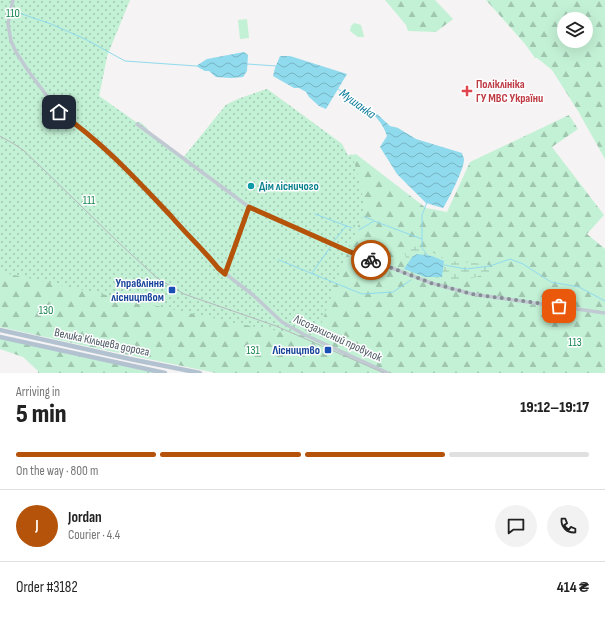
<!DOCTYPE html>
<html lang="en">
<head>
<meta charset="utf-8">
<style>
  :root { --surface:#fff; --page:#f2f2f2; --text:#222; --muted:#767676; --line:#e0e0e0; --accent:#b45309 }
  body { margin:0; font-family:"Sofia Sans Condensed",sans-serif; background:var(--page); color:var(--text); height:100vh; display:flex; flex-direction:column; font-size:15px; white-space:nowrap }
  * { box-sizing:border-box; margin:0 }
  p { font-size:13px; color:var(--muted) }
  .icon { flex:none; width:22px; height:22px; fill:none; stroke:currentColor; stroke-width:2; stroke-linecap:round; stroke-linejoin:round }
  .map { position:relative; height:373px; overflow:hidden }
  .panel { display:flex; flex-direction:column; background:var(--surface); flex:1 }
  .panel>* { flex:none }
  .controls { position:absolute; left:557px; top:12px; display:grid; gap:8px }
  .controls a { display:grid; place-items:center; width:36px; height:36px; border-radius:50%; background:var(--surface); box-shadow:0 4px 16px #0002; font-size:20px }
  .pin { position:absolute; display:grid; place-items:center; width:34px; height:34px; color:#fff; margin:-17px; border-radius:8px; box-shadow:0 2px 6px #0006 }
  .courier { position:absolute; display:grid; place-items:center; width:40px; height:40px; margin:-20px; border:3px solid #b45309; border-radius:50%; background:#fff; color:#222; box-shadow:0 1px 5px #0007 }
  .overview em { font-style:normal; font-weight:800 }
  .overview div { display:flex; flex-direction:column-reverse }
  .overview { display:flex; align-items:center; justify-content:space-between; height:68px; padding:0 16px }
  h1 { font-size:26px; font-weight:800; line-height:30px }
  .bar { display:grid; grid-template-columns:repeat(4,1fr); gap:6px 4px; align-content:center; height:48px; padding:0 16px }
  .bar i { height:5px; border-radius:3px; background:var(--line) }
  .bar .current { background:var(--accent) }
  .bar p { grid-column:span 4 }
  .line { display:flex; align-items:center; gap:10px; padding:0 16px; border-top:1px solid var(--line) }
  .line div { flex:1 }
  .round { display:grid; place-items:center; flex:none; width:42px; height:42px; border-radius:21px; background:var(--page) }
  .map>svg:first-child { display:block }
  .grass { fill:#c3f1d5 }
  .forest { fill:url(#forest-firs); fill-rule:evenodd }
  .wetland { fill:url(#wetland-marsh) }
  .park { fill:url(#park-dots) }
  .water { fill:url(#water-waves) }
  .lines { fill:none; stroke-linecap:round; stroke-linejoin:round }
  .stream { stroke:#90daee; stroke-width:1 }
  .minor { stroke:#c1cad2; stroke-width:3.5 }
  .major { stroke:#b3c2d1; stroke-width:4.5 }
  .tram { stroke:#b5b8bd; stroke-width:1 }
  .done { stroke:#868d94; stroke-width:4; stroke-dasharray:0 7.2 }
  .route { stroke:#b45309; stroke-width:5 }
  .health-dot { fill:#e0444e; stroke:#fff; stroke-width:1.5 }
  .culture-dot { fill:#0f9aa8; stroke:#fff; stroke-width:1.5 }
  .transit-dot { fill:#1a4fb4; stroke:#fff; stroke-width:1.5 }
  .labels { text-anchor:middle; stroke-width:3; stroke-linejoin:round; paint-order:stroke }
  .park-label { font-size:12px; fill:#17864f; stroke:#fff }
  .health-label { font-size:12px; font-weight:bold; fill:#be3a42; stroke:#fff; text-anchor:start }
  .culture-label { font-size:12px; font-weight:bold; fill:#0d838f; stroke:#fff; text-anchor:start }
  .transit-label { font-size:12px; font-weight:bold; fill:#164399; stroke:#fff; text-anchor:end }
  .street-label { font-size:12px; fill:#4a5661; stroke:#fff }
  .water-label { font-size:13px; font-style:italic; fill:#0c7c9b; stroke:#fff }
</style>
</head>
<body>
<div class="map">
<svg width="605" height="373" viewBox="0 0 605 373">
  <defs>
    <pattern id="forest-firs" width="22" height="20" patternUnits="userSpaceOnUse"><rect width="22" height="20" fill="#c3f1d5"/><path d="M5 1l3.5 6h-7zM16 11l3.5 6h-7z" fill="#a0c6b0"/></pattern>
    <pattern id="wetland-marsh" width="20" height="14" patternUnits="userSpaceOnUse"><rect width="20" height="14" fill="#c3f1d5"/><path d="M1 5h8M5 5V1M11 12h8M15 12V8" fill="none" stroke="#a0c6b0"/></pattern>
    <pattern id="park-dots" width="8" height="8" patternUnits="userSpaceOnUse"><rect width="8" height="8" fill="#c3f1d5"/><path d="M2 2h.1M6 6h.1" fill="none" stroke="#a0c6b0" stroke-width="1.8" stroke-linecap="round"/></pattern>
    <pattern id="water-waves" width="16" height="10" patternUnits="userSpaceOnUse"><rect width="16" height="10" fill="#90daee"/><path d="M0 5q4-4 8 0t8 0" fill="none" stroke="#78b4c4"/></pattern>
  </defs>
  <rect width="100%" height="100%" fill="#f5f3f3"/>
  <g class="grass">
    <polygon points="247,19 249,38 240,39 238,20"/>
    <polygon points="354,23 361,25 364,36 364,37 358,37 350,31 351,26"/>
  </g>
  <g class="forest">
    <polygon points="0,0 114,38 107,56 99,96 183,158 226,105 238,99 267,89 342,144 348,156 356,154 426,208 447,212 470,162 569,115 578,129 552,147 604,215 587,234 605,249 605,373 216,373 95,348 0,327"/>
    <polygon points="385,0 435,0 453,19 436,32 408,31 406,25"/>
    <path d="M486,0H605V159L578,111L552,70L537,58H535L525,44ZM564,19H586V41H564Z"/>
    <polygon points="0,337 165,373 38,373 38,371 23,357 0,349"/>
  </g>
  <path class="wetland" d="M413,246L428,250L450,261L486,264L490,266L491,271C478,278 457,283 442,279C437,278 432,276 427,274C416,270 407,264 404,252L407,247Z"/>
  <polygon class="park" points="0,0 130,0 107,56 99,96 136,122 140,122 147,128 148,132 183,158 226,105 238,99 267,89 342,144 348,156 352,154 360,183 363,200 364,212 348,251 316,338 235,323 0,272"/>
  <g class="water">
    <polygon points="244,52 248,55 247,71 243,77 231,78 216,77 209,71 205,71 196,66 207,59"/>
    <polygon points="280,56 290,56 347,74 326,109 319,106 309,97 306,92 299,88 294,88 273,76 275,68"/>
    <path d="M375,112L390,126L398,128L416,139L462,153C462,155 464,157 464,159C465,167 448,201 443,208L426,203L397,174L380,147L387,136C384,127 380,121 373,114Z"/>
    <polygon points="417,254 432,256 444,261 442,277 425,277 404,269 412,257"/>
  </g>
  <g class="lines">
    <g class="stream">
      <polyline points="19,13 51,24 85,39 125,61 196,66"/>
      <polyline points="247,64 276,66"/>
      <polyline points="338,89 374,113"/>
      <polyline points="427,202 422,215 422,248 428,256"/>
      <polyline points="315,214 352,228"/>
      <polyline points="364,217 373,220"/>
      <polyline points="359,230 374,221 422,239"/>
      <polyline points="334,241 346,226"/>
      <polyline points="279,260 362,294 393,292 411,280"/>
      <polyline points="444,265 466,269 490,266 510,259 523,264 551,282 579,287 605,301"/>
      <polyline points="312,273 331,246"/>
    </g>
    <g class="minor">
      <polyline points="13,0 8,24 11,41 16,52 29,72 59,112 86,132 110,152 148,191 218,268 253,295 282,322 303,334 388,373"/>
      <polyline points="137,124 249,207 348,251 431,283 472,294 605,313"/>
      <polyline points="225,273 249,207"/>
    </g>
    <g class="major">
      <polyline points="0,330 130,359 200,373"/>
      <polyline points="0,337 165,373"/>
    </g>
    <polyline class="tram" points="0,136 14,144 23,150 41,167 118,242 157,278 184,294 276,326 384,373"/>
  </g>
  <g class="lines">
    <polyline class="done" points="371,260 431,283 472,294 559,306"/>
    <path class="route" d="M59,112C102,142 135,178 171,216C186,234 204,250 218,268L225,274L249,207L348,251L371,260"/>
  </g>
  <path class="health-dot" d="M465 85h4v4h4v4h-4v4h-4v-4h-4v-4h4z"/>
  <circle class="culture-dot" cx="251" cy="186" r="4"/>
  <g class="transit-dot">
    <rect x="168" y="286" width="8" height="8" rx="2"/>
    <rect x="324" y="346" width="8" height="8" rx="2"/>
  </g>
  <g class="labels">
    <g class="park-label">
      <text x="13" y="17">110</text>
      <text x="89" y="204">111</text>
      <text x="46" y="314">130</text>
      <text x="575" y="346">113</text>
      <text x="253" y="354">131</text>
    </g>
    <g class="health-label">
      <text x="476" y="88">Поліклініка<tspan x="476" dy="14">ГУ МВС України</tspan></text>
    </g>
    <g class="culture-label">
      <text x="259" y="190">Дім лісничого</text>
    </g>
    <g class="transit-label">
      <text x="164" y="287">Управління<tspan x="164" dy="14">лісництвом</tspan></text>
      <text x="320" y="354">Лісництво</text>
    </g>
    <g class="street-label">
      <text transform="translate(338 338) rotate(25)" y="4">Лісозахисний провулок</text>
      <text transform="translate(102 342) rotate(12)" y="4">Велика Кільцева дорога</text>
    </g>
    <g class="water-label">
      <text transform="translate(358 103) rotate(36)" y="5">Мушанка</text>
    </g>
  </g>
</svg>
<div class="controls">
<a><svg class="icon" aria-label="layers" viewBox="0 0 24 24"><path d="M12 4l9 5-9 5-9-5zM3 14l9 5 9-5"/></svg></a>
</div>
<div class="pin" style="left:559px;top:306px;background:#ea580c"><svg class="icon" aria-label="bag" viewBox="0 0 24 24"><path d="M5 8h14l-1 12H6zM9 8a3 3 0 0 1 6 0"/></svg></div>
<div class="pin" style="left:59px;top:112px;background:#1f2937"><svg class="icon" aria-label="home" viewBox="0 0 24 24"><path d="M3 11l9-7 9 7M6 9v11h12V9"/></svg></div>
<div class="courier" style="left:371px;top:260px"><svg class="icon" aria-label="bike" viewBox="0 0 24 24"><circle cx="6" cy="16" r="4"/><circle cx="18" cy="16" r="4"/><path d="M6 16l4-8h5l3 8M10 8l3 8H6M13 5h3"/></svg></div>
</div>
<section class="panel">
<div class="overview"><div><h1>5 min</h1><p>Arriving in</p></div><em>19:12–19:17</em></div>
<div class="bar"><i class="current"></i><i class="current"></i><i class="current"></i><i></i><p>On the way · 800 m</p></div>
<div class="line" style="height:72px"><b class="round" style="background:var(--accent);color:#fff">J</b><div><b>Jordan</b><p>Courier · 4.4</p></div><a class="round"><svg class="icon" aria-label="chat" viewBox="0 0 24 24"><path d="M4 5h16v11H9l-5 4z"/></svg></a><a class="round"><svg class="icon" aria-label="phone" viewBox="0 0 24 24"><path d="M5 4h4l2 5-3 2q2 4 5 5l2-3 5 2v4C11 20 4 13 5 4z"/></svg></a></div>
<div class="line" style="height:52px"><div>Order #3182</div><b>414 ₴</b></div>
</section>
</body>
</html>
